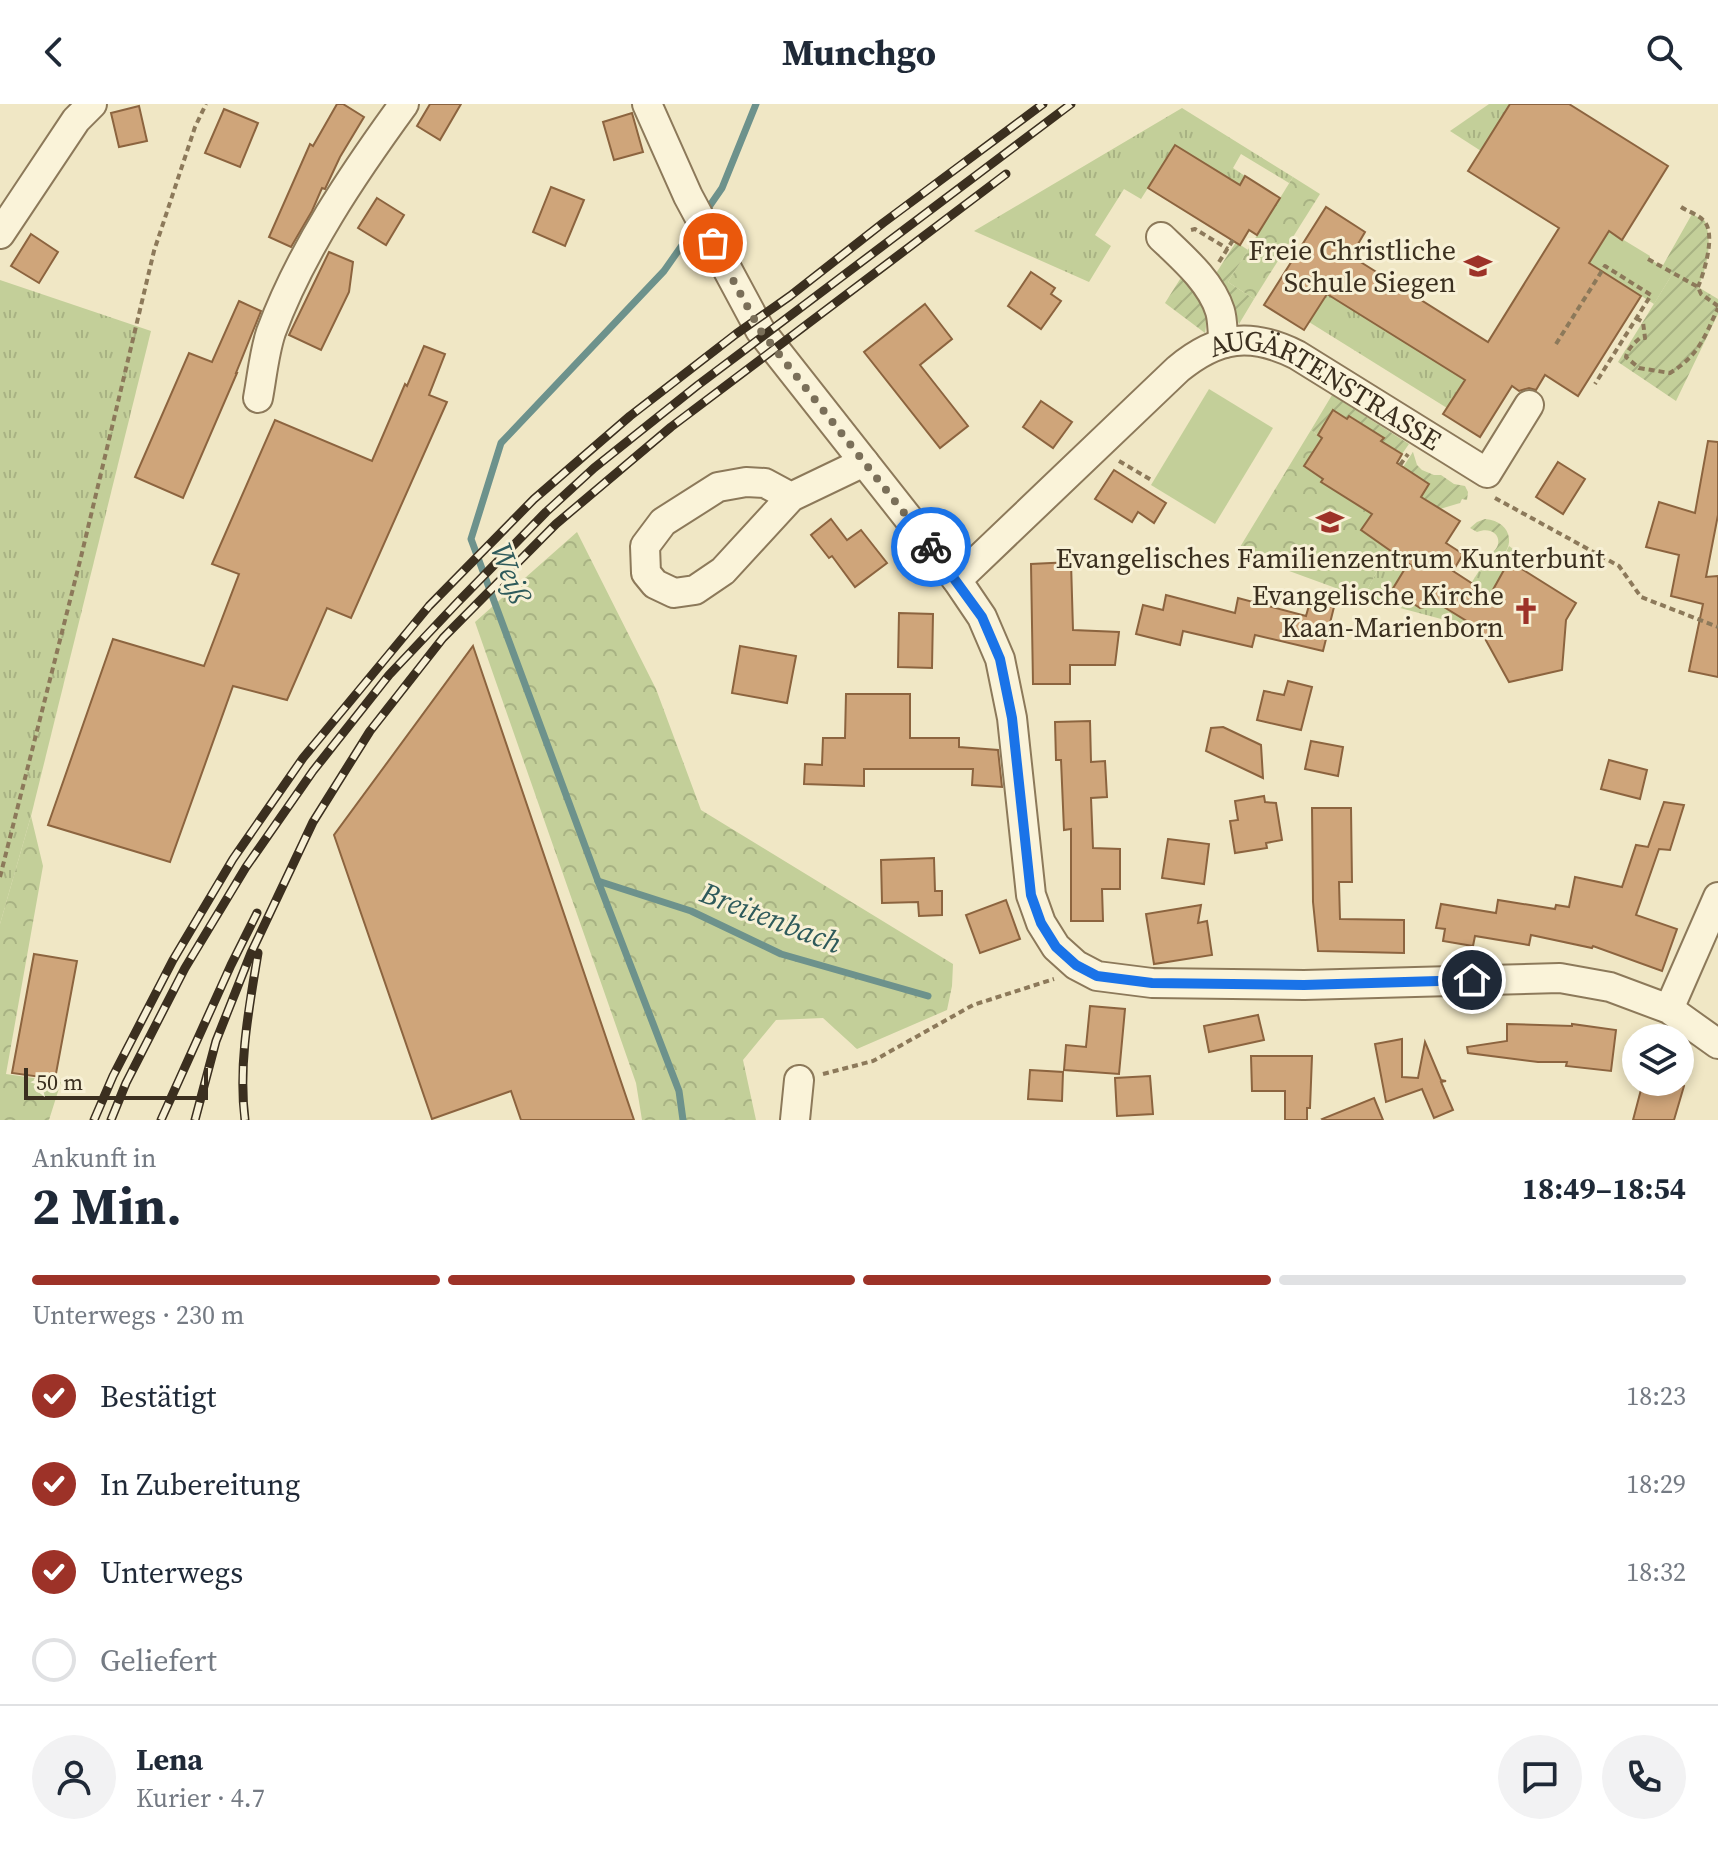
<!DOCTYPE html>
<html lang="de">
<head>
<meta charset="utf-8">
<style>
  :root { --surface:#fff; --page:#f2f2f3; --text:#1f2937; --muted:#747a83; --line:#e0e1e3; --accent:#9d3228 }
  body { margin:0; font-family:"Source Serif 4",serif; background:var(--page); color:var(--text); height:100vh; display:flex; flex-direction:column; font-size:30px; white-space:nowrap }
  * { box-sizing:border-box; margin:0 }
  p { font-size:26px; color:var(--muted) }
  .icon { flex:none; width:44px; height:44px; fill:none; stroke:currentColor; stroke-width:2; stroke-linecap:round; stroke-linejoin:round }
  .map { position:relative; height:1016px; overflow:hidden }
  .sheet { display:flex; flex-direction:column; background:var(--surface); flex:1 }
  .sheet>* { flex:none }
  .tools { position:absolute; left:1622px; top:920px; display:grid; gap:16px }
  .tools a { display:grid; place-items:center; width:72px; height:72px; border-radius:50%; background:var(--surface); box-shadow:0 4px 12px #0003; font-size:40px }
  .scale { position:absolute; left:24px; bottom:20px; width:184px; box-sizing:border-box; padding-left:8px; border:4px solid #3b2f1f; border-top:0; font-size:22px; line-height:28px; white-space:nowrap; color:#3b2f1f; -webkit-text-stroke:6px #f7f0d5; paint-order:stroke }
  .pin { position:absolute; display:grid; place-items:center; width:68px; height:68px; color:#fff; margin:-34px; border:4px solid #fff; border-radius:50%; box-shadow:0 2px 8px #0007 }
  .courier { position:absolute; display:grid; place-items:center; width:80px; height:80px; margin:-40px; border:6px solid #1a73e8; border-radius:50%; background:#fff; color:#222; box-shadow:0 2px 10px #0007 }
  .summary em { font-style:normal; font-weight:700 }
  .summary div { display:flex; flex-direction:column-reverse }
  .summary { display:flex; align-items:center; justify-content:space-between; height:136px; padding:0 32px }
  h1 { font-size:52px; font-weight:700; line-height:60px }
  .bar { display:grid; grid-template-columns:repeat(4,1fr); gap:12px 8px; align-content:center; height:96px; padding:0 32px }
  .bar i { height:10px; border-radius:6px; background:var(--line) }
  .bar .current { background:var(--accent) }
  .bar p { grid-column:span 4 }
  .line { display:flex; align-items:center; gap:20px; padding:0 32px; border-top:2px solid var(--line) }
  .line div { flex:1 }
  .round { display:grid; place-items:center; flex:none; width:84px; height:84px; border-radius:42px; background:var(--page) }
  ol { padding:0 32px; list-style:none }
  li { display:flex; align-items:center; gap:24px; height:88px }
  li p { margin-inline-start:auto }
  li .icon { padding:8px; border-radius:50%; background:var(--accent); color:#fff; stroke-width:4 }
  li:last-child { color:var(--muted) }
  li i { width:44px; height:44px; border:4px solid var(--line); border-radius:50% }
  header { display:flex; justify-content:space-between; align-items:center; height:104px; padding:0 32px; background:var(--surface); font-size:36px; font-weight:700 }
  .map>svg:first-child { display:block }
  .grass { fill:url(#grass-tufts) }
  .forest { fill:url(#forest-crowns) }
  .garden { fill:url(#garden-furrows) }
  .pitch { fill:#c3cf99 }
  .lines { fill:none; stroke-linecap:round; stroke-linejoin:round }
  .stream { stroke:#6d928c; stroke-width:7 }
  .building { fill:#cfa57a; stroke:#8c643f; stroke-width:2 }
  .minor-casing { stroke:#8c795a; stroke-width:32 }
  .path { stroke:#8c795a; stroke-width:4; stroke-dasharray:6 4; stroke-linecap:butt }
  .minor { stroke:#faf3d9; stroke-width:28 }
  .rail-casing { stroke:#3b2f1f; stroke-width:9 }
  .rail { stroke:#f7f0d5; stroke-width:6; stroke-dasharray:18; stroke-linecap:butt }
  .done { stroke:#7a6f59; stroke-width:8; stroke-dasharray:0 14.4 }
  .route { stroke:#1a73e8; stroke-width:10 }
  .labels { text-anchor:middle; stroke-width:6; stroke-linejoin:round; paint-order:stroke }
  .poi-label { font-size:28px; fill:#3b2f1f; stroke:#f7f0d5; text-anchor:end }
  .street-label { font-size:28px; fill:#3b2f1f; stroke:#f7f0d5 }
  .water-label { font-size:30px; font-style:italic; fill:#2e5a5b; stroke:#f7f0d5 }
</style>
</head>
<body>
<header><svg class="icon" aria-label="back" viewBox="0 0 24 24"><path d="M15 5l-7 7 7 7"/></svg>Munchgo<svg class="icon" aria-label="search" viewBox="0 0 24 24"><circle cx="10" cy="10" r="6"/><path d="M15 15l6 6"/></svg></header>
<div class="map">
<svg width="1718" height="1016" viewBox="0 0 1718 1016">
  <defs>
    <pattern id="grass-tufts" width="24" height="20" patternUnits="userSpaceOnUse" patternTransform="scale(2)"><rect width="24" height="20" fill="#c3cf99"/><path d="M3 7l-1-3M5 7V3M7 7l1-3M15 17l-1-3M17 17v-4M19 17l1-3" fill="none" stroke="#a8b283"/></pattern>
    <pattern id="forest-crowns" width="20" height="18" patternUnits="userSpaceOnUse" patternTransform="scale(2)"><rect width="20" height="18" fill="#c3cf99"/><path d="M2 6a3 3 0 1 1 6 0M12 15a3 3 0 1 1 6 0" fill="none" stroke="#a8b283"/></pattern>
    <pattern id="garden-furrows" width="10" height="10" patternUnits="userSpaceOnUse" patternTransform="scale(2)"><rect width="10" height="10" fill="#c3cf99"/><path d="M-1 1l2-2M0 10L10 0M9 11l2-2" fill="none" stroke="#a8b283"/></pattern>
  </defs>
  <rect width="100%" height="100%" fill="#f0e7c5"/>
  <g class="grass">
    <polygon points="1489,0 1510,0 1481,47 1450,27"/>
    <polygon points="1182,4 1293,73 1289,79 1241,50 1233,64 1245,72 1237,85 1226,73 1175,41 1141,95 1124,85 1095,131 1111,142 1089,178 974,127"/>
    <polygon points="0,176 151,227 31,712 0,820"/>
    <polygon points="1327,190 1465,276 1447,304 1309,218"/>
    <polygon points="1509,442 1516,447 1503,468 1505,469 1471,523 1363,494 1388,446 1409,459 1397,478 1401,493 1420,504 1439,500 1453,508 1489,451 1491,457 1505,450"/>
  </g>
  <g class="forest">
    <polygon points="1293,73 1320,90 1254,195 1228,178"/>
    <polygon points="1311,326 1322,334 1304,363 1323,375 1322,379 1345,393 1375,404 1362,426 1389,444 1363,494 1237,448"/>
    <polygon points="577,428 656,585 701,706 953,860 952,882 947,906 857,945 823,914 776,916 743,956 756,1016 642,1016 636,979 475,518"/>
    <polygon points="31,712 43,762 6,970 61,978 49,1016 0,1016 0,820"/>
  </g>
  <g class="garden">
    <path d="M1692,110L1705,117C1713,139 1707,163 1698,183L1718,195V210L1676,297L1618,258L1673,169L1662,163Z"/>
    <polygon points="1236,138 1248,146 1228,178 1254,195 1239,220 1229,194 1213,174"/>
    <path d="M1182,172C1199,190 1211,202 1205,229L1165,199Z"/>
    <polygon points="1332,291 1409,340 1402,350 1381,337 1383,333 1350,312 1347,315 1333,307 1318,331 1311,326"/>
    <polygon points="1413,348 1417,361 1422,366 1434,371 1441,371 1454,380 1465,382 1468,388 1467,396 1462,395 1460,399 1440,405 1421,393 1429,380 1403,363"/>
    <path d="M1485,415C1514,417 1518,449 1491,458L1489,451C1507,441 1497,420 1477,428L1470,424L1477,418Z"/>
  </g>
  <g class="pitch">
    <polygon points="1609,127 1650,152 1649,155 1673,169 1654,200 1589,159"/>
    <polygon points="1209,285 1273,324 1215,420 1151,381"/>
  </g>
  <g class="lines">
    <g class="stream">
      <polyline points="704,110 722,84 756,0"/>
      <polyline points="598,777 691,807 781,850 928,892"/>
      <polyline points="683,1016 679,987 598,777 471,435 501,339 664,167 697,120"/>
    </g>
  </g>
  <g class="building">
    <polygon points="337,0 343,0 364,13 340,53 325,85 322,84 312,107 291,143 269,133 310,40 313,42"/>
    <polygon points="430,0 461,0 440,36 417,22"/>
    <polygon points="1510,0 1569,0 1668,62 1622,136 1609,127 1589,159 1641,192 1578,292 1545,271 1536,286 1529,284 1519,287 1512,282 1480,333 1443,310 1465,276 1327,190 1304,226 1264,201 1326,103 1365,128 1351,152 1488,238 1559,124 1468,67"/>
    <polygon points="139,2 147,37 119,43 111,9"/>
    <polygon points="224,5 258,19 240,63 205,49"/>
    <polygon points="632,9 643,48 614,56 603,18"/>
    <polygon points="1175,41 1240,81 1245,72 1280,94 1257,131 1249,126 1240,141 1148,84"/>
    <polygon points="551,83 584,96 565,142 533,128"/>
    <polygon points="377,94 404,111 386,141 358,124"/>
    <polygon points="31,130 58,148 39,179 11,162"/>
    <polygon points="329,148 353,158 349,188 321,246 289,231"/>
    <polygon points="1031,168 1055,184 1051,190 1061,197 1041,225 1008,202"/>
    <polygon points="239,197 261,207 236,269 237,269 183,394 135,373 189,249 212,258"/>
    <polygon points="925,200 952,235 920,261 968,322 940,344 864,248"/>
    <polygon points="424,242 445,250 429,291 447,298 351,514 327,504 287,596 233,582 170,758 48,721 113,535 204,562 239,470 212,460 275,316 372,357 405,280 407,282"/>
    <polygon points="1041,297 1072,318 1053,344 1023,323"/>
    <polygon points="1333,306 1347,315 1349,312 1384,334 1381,337 1402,350 1397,359 1429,380 1421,393 1460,417 1446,439 1463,450 1453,467 1490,491 1509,457 1576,499 1566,516 1562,566 1509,578 1483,531 1471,523 1473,521 1439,500 1420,504 1392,486 1406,463 1412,462 1361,426 1372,410 1321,378 1323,375 1304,362 1322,334 1318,331"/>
    <polygon points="1708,337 1718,338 1718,411 1706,473 1718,472 1718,573 1689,567 1703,500 1671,492 1679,451 1646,443 1659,398 1695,409"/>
    <polygon points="1558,358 1585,375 1563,410 1536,393"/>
    <polygon points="1114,366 1166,399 1154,419 1138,408 1132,418 1095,395"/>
    <polygon points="831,415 847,436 861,426 887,459 855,483 832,452 829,454 811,431"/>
    <polygon points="1071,458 1073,526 1119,528 1115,561 1070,561 1070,580 1033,580 1031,460"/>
    <polygon points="1166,491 1235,509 1238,494 1306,512 1310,498 1334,503 1323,547 1255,531 1252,543 1183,527 1180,541 1136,530 1143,501 1163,506"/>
    <polygon points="899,509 933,510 932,564 898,563"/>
    <polygon points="473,542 634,1016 521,1016 511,987 432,1015 334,731"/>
    <polygon points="740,542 796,552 787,599 732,589"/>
    <polygon points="1288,577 1312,583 1301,626 1257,616 1264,587 1284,591"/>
    <polygon points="846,590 910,590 910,634 959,634 959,643 998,646 1002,683 972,681 973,665 864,665 864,682 804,680 805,660 822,661 823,634 845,634"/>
    <polygon points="1090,617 1091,658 1105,657 1107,693 1091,694 1093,744 1120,745 1120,785 1102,785 1103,817 1071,817 1071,725 1064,726 1061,656 1056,656 1055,618"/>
    <polygon points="1223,623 1261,641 1263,674 1206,647 1211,624"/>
    <polygon points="1311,637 1343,643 1338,672 1305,665"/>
    <polygon points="1609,656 1647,666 1640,695 1601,685"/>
    <polygon points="1264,692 1265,698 1276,699 1282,736 1266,739 1267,744 1235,749 1230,717 1238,716 1235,697"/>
    <polygon points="1664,698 1684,701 1670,746 1659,745 1636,811 1677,825 1662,867 1593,842 1592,844 1531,831 1529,841 1475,832 1473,842 1443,837 1445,825 1436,824 1441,800 1496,809 1498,796 1555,805 1556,801 1569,803 1575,773 1622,783 1636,741 1648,743"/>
    <polygon points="1312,704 1351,704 1352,778 1339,778 1340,815 1404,816 1404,849 1318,847 1313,798"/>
    <polygon points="1168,735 1209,740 1204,780 1162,774"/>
    <polygon points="934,754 935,787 942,787 942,811 919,812 918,798 882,799 881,756"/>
    <polygon points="1006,796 1020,835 980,849 966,811"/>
    <polygon points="1201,801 1198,819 1207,817 1212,851 1154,860 1146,810"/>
    <polygon points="34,850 77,857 55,975 12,969"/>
    <polygon points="1090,902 1125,905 1119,970 1064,966 1066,941 1086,943"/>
    <polygon points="1258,911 1264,936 1209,948 1204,922"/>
    <polygon points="1507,920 1572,922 1572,920 1616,926 1611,967 1566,962 1567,958 1538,958 1468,949 1467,943 1507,937"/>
    <polygon points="1402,935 1402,973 1418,974 1425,938 1441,976 1446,977 1441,978 1453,1006 1434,1014 1422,985 1386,998 1375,940"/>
    <polygon points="1251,952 1312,952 1310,1004 1307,1004 1307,1016 1285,1016 1285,987 1252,987"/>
    <polygon points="1030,966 1063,968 1062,997 1028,995"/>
    <polygon points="1150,972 1153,1010 1117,1012 1115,974"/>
    <polygon points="1643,978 1671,978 1684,982 1674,1016 1633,1016"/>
    <polygon points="1374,994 1383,1016 1323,1016 1322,1015"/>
  </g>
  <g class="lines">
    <g class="minor-casing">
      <g id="minor">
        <polyline points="647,0 688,92 760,226 957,476 982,513 1000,555 1012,614 1031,791 1041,819 1056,843 1076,861 1097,872 1152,879 1304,881 1560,874 1610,883 1669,905 1718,940"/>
        <polyline points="0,130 76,16 92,0"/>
        <path d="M1161,133C1183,154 1211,178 1220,207C1223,217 1222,229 1224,239"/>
        <path d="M258,294C262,273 264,249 271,228C301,147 353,70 404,0"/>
        <polyline points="791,393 765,379 746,378 718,383 663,418 645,442 646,469 655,480 674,489 695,486 723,467 791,393 864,358"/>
        <path id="s1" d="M957,476L1178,265C1218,232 1251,228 1297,251L1487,369L1529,301"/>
        <polyline points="1669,905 1718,793"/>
        <polyline points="795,1016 799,976"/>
      </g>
    </g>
    <g class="path">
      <path d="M1681,103C1687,107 1697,110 1703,116C1717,128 1704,169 1698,183"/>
      <polyline points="1191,126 1195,125 1228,145"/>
      <polyline points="1648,155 1698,183 1701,190 1718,202"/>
      <polyline points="1219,158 1233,136"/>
      <path d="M1636,214L1643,218L1645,234H1640C1634,239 1627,246 1626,253L1639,264L1670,269C1699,251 1704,234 1718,204"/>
      <polyline points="1556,240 1605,162 1651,191 1595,280"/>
      <polyline points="1119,357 1153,377"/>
      <polyline points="1400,361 1408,350"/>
      <polyline points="1495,394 1619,462 1641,493 1718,523"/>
      <polyline points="0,773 81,453 154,147 195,23 206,0"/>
      <polyline points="823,970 873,957 973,901 1054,875"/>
    </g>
    <use href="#minor" class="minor"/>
    <g class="rail-casing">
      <g id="rail">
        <polyline points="94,1016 113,972 173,856 233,755 303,654 429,502 534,395 630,312 736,230 790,192 883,119 1043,0"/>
        <polyline points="111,1016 126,979 185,864 246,763 313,667 389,571 457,499 546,408 594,364 698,281 1071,0"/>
        <polyline points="161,1016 231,861 257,809"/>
        <polyline points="195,1016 216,937 251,849 313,718 370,627 443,534 556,420 671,323 1006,70"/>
        <path d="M245,1016C238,961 249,904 258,849"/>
      </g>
    </g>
    <use href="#rail" class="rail"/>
  </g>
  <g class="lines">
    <polyline class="done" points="713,139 760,226 931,443"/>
    <polyline class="route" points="931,443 982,513 1000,555 1012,614 1031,791 1041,819 1056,843 1076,861 1097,872 1152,879 1304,881 1472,876"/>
  </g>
  <defs>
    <g id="school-bare" transform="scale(2.16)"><path d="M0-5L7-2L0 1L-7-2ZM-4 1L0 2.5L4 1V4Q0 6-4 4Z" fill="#9d3228" stroke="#f7f0d5" stroke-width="2.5" paint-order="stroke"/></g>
    <g id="church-bare" transform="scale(2.16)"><path d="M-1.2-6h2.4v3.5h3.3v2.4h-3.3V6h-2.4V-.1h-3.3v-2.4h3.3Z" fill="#9d3228" stroke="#f7f0d5" stroke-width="2.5" paint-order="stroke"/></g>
  </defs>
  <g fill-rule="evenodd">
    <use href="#school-bare" x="1478" y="162"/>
    <use href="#school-bare" x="1330" y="418"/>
    <use href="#church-bare" x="1526" y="507"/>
  </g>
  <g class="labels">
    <g class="poi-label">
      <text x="1456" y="156">Freie Christliche<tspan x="1456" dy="32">Schule Siegen</tspan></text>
      <text x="1330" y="464" text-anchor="middle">Evangelisches Familienzentrum Kunterbunt</text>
      <text x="1504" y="501">Evangelische Kirche<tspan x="1504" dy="32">Kaan-Marienborn</tspan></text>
    </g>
    <g class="street-label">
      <text dy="10" stroke="none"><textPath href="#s1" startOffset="472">AUGÄRTENSTRASSE</textPath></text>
    </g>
    <g class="water-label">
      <text transform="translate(510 469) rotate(70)" y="10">Weiß</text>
      <text transform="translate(771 814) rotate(21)" y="10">Breitenbach</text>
    </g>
  </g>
</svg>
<div class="tools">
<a><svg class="icon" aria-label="layers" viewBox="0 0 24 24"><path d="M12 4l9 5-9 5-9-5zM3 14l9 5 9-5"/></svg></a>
</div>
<div class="scale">50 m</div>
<div class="pin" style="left:713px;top:139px;background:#ea580c"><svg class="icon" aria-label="bag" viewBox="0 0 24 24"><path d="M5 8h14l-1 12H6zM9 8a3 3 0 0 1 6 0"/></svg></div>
<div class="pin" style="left:1472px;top:876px;background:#1f2937"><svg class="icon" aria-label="home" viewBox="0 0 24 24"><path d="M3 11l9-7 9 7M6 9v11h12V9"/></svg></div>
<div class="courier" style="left:931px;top:443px"><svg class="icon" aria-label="bike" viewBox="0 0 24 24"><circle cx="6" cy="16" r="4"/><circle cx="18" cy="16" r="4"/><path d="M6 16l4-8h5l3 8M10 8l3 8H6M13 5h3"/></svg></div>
</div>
<section class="sheet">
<div class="summary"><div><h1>2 Min.</h1><p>Ankunft in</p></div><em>18:49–18:54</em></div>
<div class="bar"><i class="current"></i><i class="current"></i><i class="current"></i><i></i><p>Unterwegs · 230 m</p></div>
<ol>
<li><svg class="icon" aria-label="check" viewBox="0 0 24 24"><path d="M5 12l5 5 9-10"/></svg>Bestätigt<p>18:23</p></li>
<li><svg class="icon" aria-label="check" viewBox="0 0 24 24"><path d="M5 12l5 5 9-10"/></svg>In Zubereitung<p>18:29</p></li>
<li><svg class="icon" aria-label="check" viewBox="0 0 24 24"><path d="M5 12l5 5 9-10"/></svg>Unterwegs<p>18:32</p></li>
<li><i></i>Geliefert</li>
</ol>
<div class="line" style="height:144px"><a class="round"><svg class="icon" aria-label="person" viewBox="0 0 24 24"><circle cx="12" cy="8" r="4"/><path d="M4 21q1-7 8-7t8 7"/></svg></a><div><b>Lena</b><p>Kurier · 4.7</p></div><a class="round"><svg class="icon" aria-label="chat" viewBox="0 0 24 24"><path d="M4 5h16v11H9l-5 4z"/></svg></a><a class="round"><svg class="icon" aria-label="phone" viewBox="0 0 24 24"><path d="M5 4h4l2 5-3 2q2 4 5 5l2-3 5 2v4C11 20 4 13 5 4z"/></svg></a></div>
</section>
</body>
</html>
